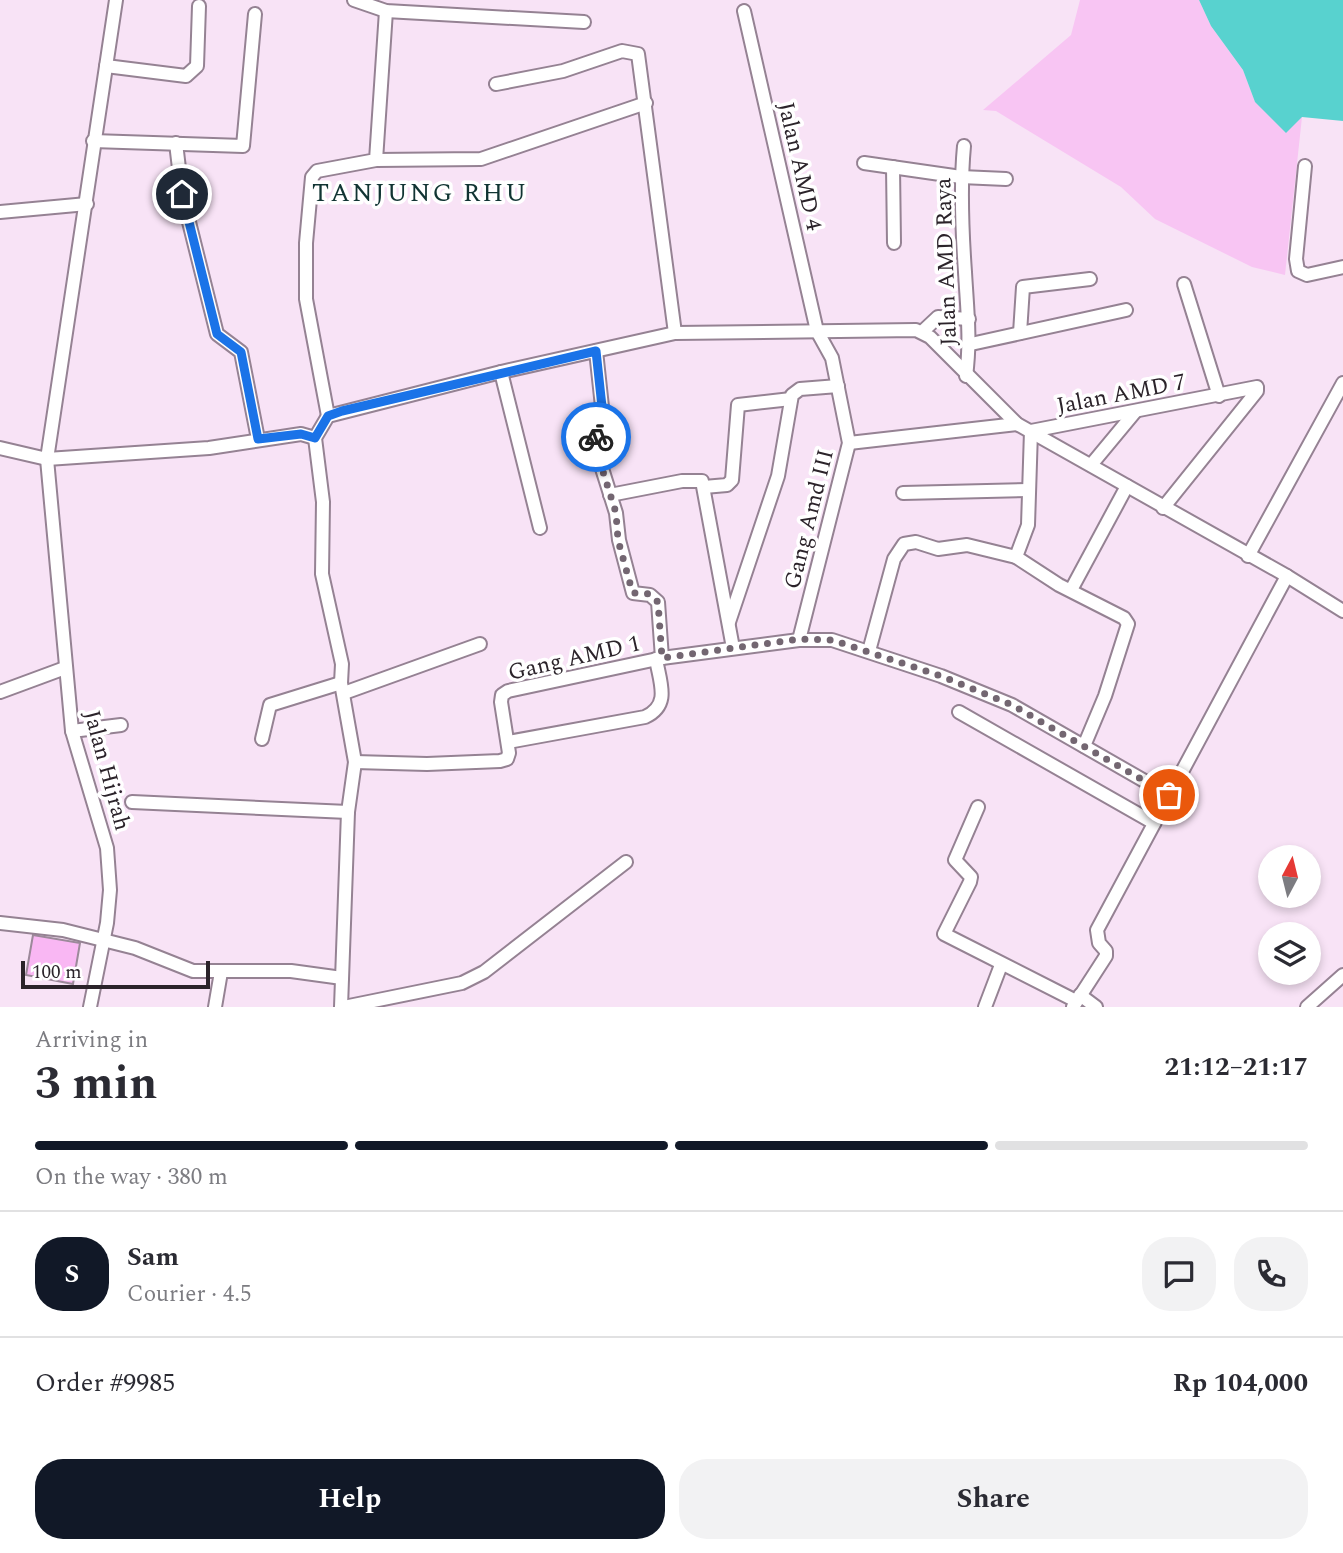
<!DOCTYPE html>
<html lang="en">
<head>
<meta charset="utf-8">
<style>
  :root { --surface:#fff; --page:#f2f2f3; --text:#2b2b33; --muted:#7c7c81; --line:#e1e1e2; --accent:#111827 }
  body { margin:0; font-family:Spectral,serif; background:var(--page); color:var(--text); height:100vh; display:flex; flex-direction:column; font-size:26px; white-space:nowrap }
  * { box-sizing:border-box; margin:0 }
  p { font-size:23px; color:var(--muted) }
  .icon { flex:none; width:38px; height:38px; fill:none; stroke:currentColor; stroke-width:2; stroke-linecap:round; stroke-linejoin:round }
  .map { position:relative; height:1007px; overflow:hidden }
  .sheet { display:flex; flex-direction:column; background:var(--surface); flex:1 }
  .sheet>* { flex:none }
  .needle { width:46px; rotate:7deg }
  .fabs { position:absolute; left:1258px; top:845px; display:grid; gap:14px }
  .fabs a { display:grid; place-items:center; width:63px; height:63px; border-radius:50%; background:var(--surface); box-shadow:0 4px 10px #0003; font-size:35px }
  .scale { position:absolute; left:21px; bottom:18px; width:189px; box-sizing:border-box; padding-left:7px; border:4px solid #2b232a; border-top:0; font-size:19px; line-height:24px; white-space:nowrap; color:#2b232a; -webkit-text-stroke:5px #fff; paint-order:stroke }
  .pin { position:absolute; display:grid; place-items:center; width:60px; height:60px; color:#fff; margin:-30px; border:4px solid #fff; border-radius:50%; box-shadow:0 2px 7px #0007 }
  .courier { position:absolute; display:grid; place-items:center; width:70px; height:70px; margin:-35px; border:5px solid #1a73e8; border-radius:50%; background:#fff; color:#222; box-shadow:0 2px 9px #0007 }
  .head em { font-style:normal; font-weight:700 }
  .head div { display:flex; flex-direction:column-reverse }
  .head { display:flex; align-items:center; justify-content:space-between; height:119px; padding:0 35px }
  h1 { font-size:46px; font-weight:700; line-height:52px }
  .bar { display:grid; grid-template-columns:repeat(4,1fr); gap:10px 7px; align-content:center; height:84px; padding:0 35px }
  .bar i { height:9px; border-radius:5px; background:var(--line) }
  .bar .current { background:var(--accent) }
  .bar p { grid-column:span 4 }
  .line { display:flex; align-items:center; gap:18px; padding:0 35px; border-top:2px solid var(--line) }
  .line div { flex:1 }
  .round { display:grid; place-items:center; flex:none; width:74px; height:74px; border-radius:28px; background:var(--page) }
  .button { display:flex; gap:14px; margin-top:auto; padding:14px 35px }
  .button a { flex:1; height:80px; border-radius:28px; background:var(--accent); color:#fff; font-size:28px; font-weight:700; line-height:80px; text-align:center }
  .button a+a { background:var(--page); color:var(--text) }
  .map>svg:first-child { display:block }
  .green { fill:#f8c5f3 }
  .water { fill:#58d2cf }
  .building { fill:#f9b7f3; stroke:#9c899a; stroke-width:2 }
  .lines { fill:none; stroke-linecap:round; stroke-linejoin:round }
  .street-casing { stroke:#958293; stroke-width:16 }
  .street { stroke:#fff; stroke-width:12 }
  .done { stroke:#736671; stroke-width:7; stroke-dasharray:0 12.6 }
  .route { stroke:#1a73e8; stroke-width:9 }
  .labels { text-anchor:middle; stroke-width:7; stroke-linejoin:round; paint-order:stroke }
  .street-label { font-size:23px; fill:#2b232a; stroke:#fff }
  .quarter-label { font-size:26px; letter-spacing:2px; fill:#113433; stroke:#fff }
</style>
</head>
<body>
<div class="map">
<svg width="1343" height="1007" viewBox="0 0 1343 1007">
  <rect width="100%" height="100%" fill="#f8e3f6"/>
  <polygon class="green" points="1080,0 1199,0 1211,26 1243,70 1255,102 1302,117 1285,275 1252,267 1155,219 1121,187 996,111 983,110 1071,35"/>
  <polygon class="water" points="1199,0 1343,0 1343,121 1302,117 1286,133 1255,102 1243,70 1211,26"/>
  <polygon class="building" points="33,935 80,943 73,984 26,975"/>
  <g class="lines">
    <g class="street-casing">
      <g id="street">
        <polyline points="354,0 386,11 584,22"/>
        <polyline points="744,11 817,331 832,358 849,443 799,640"/>
        <polyline points="106,66 186,76 197,66 199,6"/>
        <polyline points="496,84 563,71 622,51 638,54 675,333"/>
        <polyline points="93,141 243,146 255,14"/>
        <polyline points="176,143 182,194 217,334 241,352 258,439"/>
        <path d="M964,146C960,188 962,230 965,272C967,308 971,340 966,376"/>
        <polyline points="376,160 481,159 646,103"/>
        <polyline points="864,163 961,177 1006,179"/>
        <polyline points="1305,166 1296,259 1298,271 1307,275 1343,267"/>
        <polyline points="893,167 894,243"/>
        <polyline points="0,212 87,204"/>
        <polyline points="1184,284 1219,396"/>
        <polyline points="922,332 938,317 969,319"/>
        <polyline points="1020,333 1023,287 1090,279"/>
        <polyline points="971,344 1126,310"/>
        <polyline points="596,351 603,416 594,443 616,513 619,540 633,593 650,595 658,602 662,658"/>
        <polyline points="501,372 540,528"/>
        <polyline points="328,416 306,299 306,243 312,177 317,171 376,160 386,11"/>
        <polyline points="849,443 1017,424"/>
        <polyline points="0,448 47,459 209,448 301,434 315,438"/>
        <polyline points="1091,465 1135,412"/>
        <polyline points="704,487 727,485 732,480 738,405 791,399"/>
        <polyline points="903,493 1029,490"/>
        <polyline points="610,495 682,481 702,481 733,648"/>
        <polyline points="1248,556 1343,383"/>
        <polyline points="1071,590 1127,486"/>
        <polyline points="729,622 778,476 792,395 800,389 838,386"/>
        <polyline points="869,651 894,559 904,544 916,542 938,549 967,545 1016,557"/>
        <polyline points="0,692 65,668"/>
        <polyline points="344,693 480,644"/>
        <polyline points="959,712 1154,823"/>
        <polyline points="72,731 121,725"/>
        <polyline points="262,739 270,705 341,683"/>
        <path d="M508,742L645,717C671,705 660,683 656,659"/>
        <polyline points="1084,746 1105,696 1128,624 1124,618 1059,585 1016,557 1028,525 1031,431 1257,387 1257,391 1163,508"/>
        <polyline points="355,762 427,764 500,761 507,759 509,753 501,702 502,695 508,691 662,658 799,640 832,640 941,676 1012,705 1169,795"/>
        <polyline points="132,802 348,812"/>
        <polyline points="978,807 955,860 971,877 970,882 944,934 1076,1001"/>
        <polyline points="0,923 63,930 135,948 193,971 291,971 342,978"/>
        <polyline points="1080,995 1096,1007"/>
        <polyline points="90,1007 107,923 110,890 107,848 72,731 47,459 116,0"/>
        <polyline points="215,1007 221,972"/>
        <polyline points="341,1007 348,812 355,762 341,683 342,664 322,574 323,502 315,438 328,416 501,372 675,333 916,330 930,337 1017,424 1287,576 1343,611"/>
        <polyline points="344,1007 462,983 484,972 626,862"/>
        <polyline points="985,1007 1001,965"/>
        <polyline points="1073,1007 1106,956 1106,951 1099,943 1097,930 1287,576"/>
        <polyline points="1307,1007 1343,975"/>
      </g>
    </g>
    <use href="#street" class="street"/>
  </g>
  <g class="lines">
    <polyline class="done" points="596,437 594,443 616,513 618,540 631,587 633,593 650,594 658,602 662,658 799,639 832,640 941,676 1012,705 1169,795"/>
    <polyline class="route" points="182,194 217,334 241,352 258,439 301,434 315,438 328,416 342,411 596,351 603,416 596,437"/>
  </g>
  <g class="labels">
    <g class="street-label">
      <text transform="translate(801 166) rotate(77)" y="8">Jalan AMD 4</text>
      <text transform="translate(945 262) rotate(-92)" y="8">Jalan AMD Raya</text>
      <text transform="translate(1121 393) rotate(-11)" y="8">Jalan AMD 7</text>
      <text transform="translate(808 519) rotate(-76)" y="8">Gang Amd III</text>
      <text transform="translate(574 657) rotate(-13)" y="8">Gang AMD 1</text>
      <text transform="translate(108 770) rotate(75)" y="8">Jalan Hijrah</text>
    </g>
    <g class="quarter-label">
      <text x="420" y="201">TANJUNG RHU</text>
    </g>
  </g>
</svg>
<div class="fabs">
<a><svg class="needle" viewBox="-14 -14 28 28"><path d="M0-13l5 13h-10z" fill="#e53935"/><path d="M0 13l5-13h-10z" fill="#7c7c81"/></svg></a>
<a><svg class="icon" aria-label="layers" viewBox="0 0 24 24"><path d="M12 4l9 5-9 5-9-5zM3 14l9 5 9-5"/></svg></a>
</div>
<div class="scale">100 m</div>
<div class="pin" style="left:1169px;top:795px;background:#ea580c"><svg class="icon" aria-label="bag" viewBox="0 0 24 24"><path d="M5 8h14l-1 12H6zM9 8a3 3 0 0 1 6 0"/></svg></div>
<div class="pin" style="left:182px;top:194px;background:#1f2937"><svg class="icon" aria-label="home" viewBox="0 0 24 24"><path d="M3 11l9-7 9 7M6 9v11h12V9"/></svg></div>
<div class="courier" style="left:596px;top:437px"><svg class="icon" aria-label="bike" viewBox="0 0 24 24"><circle cx="6" cy="16" r="4"/><circle cx="18" cy="16" r="4"/><path d="M6 16l4-8h5l3 8M10 8l3 8H6M13 5h3"/></svg></div>
</div>
<section class="sheet">
<div class="head"><div><h1>3 min</h1><p>Arriving in</p></div><em>21:12–21:17</em></div>
<div class="bar"><i class="current"></i><i class="current"></i><i class="current"></i><i></i><p>On the way · 380 m</p></div>
<div class="line" style="height:126px"><b class="round" style="background:var(--accent);color:#fff">S</b><div><b>Sam</b><p>Courier · 4.5</p></div><a class="round"><svg class="icon" aria-label="chat" viewBox="0 0 24 24"><path d="M4 5h16v11H9l-5 4z"/></svg></a><a class="round"><svg class="icon" aria-label="phone" viewBox="0 0 24 24"><path d="M5 4h4l2 5-3 2q2 4 5 5l2-3 5 2v4C11 20 4 13 5 4z"/></svg></a></div>
<div class="line" style="height:91px"><div>Order #9985</div><b>Rp 104,000</b></div>
<div class="button"><a>Help</a><a>Share</a></div>
</section>
</body>
</html>
